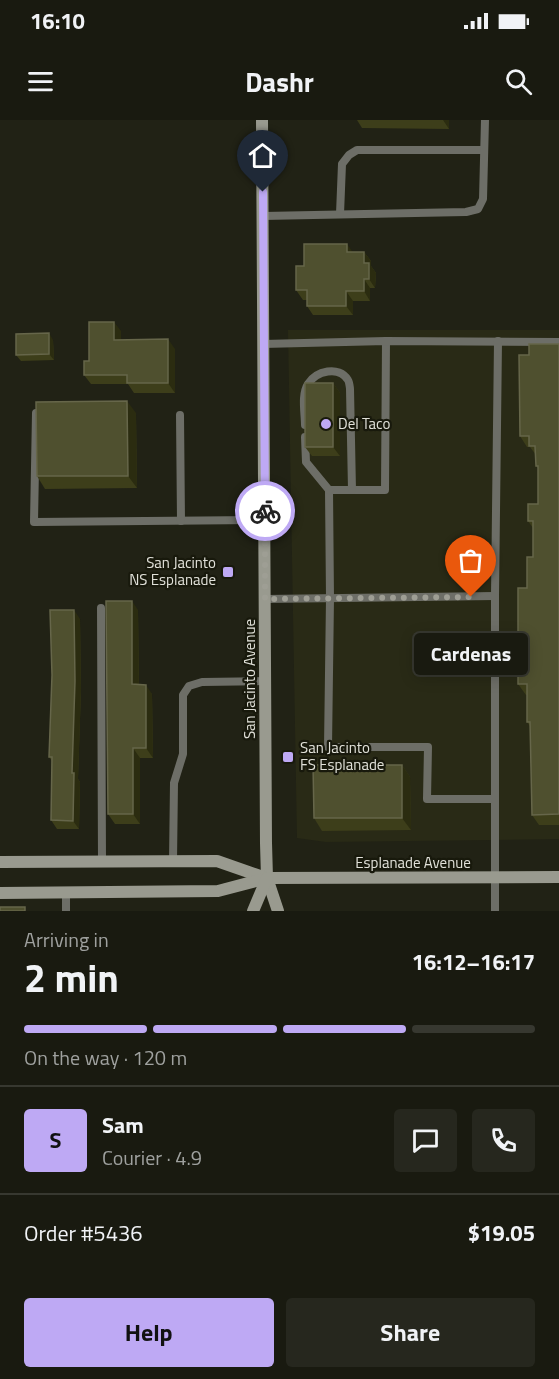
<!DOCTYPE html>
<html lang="en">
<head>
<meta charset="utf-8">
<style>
  :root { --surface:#191a10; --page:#26271e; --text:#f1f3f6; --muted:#9fa19f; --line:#373830; --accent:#bea9f4 }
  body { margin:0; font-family:"Titillium Web",sans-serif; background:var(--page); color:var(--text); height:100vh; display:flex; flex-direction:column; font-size:22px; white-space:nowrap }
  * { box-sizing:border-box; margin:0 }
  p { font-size:20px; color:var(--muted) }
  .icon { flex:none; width:33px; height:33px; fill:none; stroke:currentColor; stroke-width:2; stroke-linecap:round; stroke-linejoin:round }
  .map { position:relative; height:791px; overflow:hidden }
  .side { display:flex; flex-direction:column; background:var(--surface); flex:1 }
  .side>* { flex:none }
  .pin { position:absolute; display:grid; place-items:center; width:51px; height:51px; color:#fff; margin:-62px -26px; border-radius:50% 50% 50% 0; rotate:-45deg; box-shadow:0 0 6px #0007 }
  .pin .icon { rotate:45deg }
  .courier { position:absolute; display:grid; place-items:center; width:60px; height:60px; margin:-30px; border:4px solid #bea9f4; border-radius:50%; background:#fff; color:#222; box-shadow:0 2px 8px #0007 }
  .bubble { position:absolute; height:42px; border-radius:6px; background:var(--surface); box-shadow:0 3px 15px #0003,0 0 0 2px var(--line); font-size:20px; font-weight:700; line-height:42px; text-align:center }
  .overview em { font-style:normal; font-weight:700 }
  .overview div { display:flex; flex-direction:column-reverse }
  .overview { display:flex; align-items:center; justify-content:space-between; height:102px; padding:0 24px }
  h1 { font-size:39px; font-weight:700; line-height:45px }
  .bar { display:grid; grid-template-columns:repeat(4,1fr); gap:9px 6px; align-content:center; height:72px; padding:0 24px }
  .bar i { height:8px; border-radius:4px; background:var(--line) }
  .bar .on { background:var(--accent) }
  .bar p { grid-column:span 4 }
  .line { display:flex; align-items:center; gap:15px; padding:0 24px; border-top:2px solid var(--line) }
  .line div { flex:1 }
  .round { display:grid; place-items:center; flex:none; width:63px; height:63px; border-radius:6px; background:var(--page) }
  .button { display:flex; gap:12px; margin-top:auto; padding:12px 24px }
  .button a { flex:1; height:69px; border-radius:6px; background:var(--accent); color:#111; font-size:24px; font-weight:700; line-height:69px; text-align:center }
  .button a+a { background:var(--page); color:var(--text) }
  .status { display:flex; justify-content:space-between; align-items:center; height:42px; padding:0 30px; background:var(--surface); direction:ltr }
  .status svg { height:16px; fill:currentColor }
  header { display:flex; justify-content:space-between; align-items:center; height:78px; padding:0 24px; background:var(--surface); font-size:27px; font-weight:700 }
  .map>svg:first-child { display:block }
  .built { fill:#292a16 }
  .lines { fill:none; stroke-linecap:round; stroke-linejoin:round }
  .service { stroke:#6d6e67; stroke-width:8 }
  .secondary { stroke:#999a8f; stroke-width:12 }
  .wall { fill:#3d3e1a }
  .shaded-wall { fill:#2b2c10 }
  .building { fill:#4f502f; stroke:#66664a; stroke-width:1.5 }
  .done { stroke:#9e9e94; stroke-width:6; stroke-dasharray:0 10.8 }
  .route { stroke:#bea9f4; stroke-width:8 }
  .poi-dot { fill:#bea9f4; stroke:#18190c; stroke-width:2 }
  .labels { text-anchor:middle; stroke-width:4.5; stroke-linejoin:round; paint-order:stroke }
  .poi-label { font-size:15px; fill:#e1e1d9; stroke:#18190c; text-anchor:start }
  .street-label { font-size:15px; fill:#e1e1d9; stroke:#18190c }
</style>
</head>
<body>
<div class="status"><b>16:10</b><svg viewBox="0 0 49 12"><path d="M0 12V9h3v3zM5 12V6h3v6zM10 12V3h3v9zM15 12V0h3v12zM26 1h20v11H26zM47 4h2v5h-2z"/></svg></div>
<header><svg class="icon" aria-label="menu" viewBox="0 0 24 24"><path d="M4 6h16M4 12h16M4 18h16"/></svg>Dashr<svg class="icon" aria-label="search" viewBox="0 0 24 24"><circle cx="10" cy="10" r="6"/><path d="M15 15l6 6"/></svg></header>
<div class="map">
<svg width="559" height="791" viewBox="0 0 559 791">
  <rect width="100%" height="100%" fill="#212215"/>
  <polygon class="built" points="288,210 559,210 559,719 326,722 297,718"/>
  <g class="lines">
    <g class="service">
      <polyline points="340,94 342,44 349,35 357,30 484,30"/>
      <polyline points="263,96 466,92 478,89 483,79 485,0"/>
      <polyline points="386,221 385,370 329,370 330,478 328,627 428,627 427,679 495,679"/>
      <polyline points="263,224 386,221 559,222"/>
      <polyline points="36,293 34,402 265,400"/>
      <polyline points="180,295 181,401"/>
      <path d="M305,305C305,293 301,275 308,264C316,251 339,245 348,260C349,261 350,268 350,269L352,370"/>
      <polyline points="305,317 306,342 329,370"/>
      <polyline points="265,479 495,476"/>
      <polyline points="101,488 102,742"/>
      <polyline points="173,741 174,663 183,634 183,575 189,566 202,562 266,561"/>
      <polyline points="66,791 66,773"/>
      <polyline points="495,791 495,476 498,221"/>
    </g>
    <g class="secondary">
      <polyline points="262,0 266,723 267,758 278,791"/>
      <polyline points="0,742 217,741 266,758"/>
      <polyline points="0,773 218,771 267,758 559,757"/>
      <polyline points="253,791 267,758"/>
    </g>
  </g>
  <g class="wall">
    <polygon points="357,0 449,0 449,9 362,8"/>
    <polygon points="353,132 364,132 371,141 371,146 376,153 375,168 370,168 370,181 353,181 353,195 313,195 307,186 307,180 303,180 296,170 304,146"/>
    <polygon points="121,211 121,220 175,229 175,273 134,273 128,264 91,264 84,255 89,241"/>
    <polygon points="53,220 54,240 21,241 16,235"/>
    <polygon points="559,224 559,705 539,705 532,695 530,606 527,602 527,575 526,575 518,564 527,468 533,437 533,408 528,401 538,384 538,348 536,346 536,335 530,327 527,327 520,316 529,235"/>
    <polygon points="333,263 340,273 340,336 312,336 305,327"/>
    <polygon points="136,293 137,368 45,369 37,356"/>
    <polygon points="138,490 139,564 152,574 153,638 140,638 140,704 115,704 108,694"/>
    <polygon points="80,499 81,570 78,659 80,662 79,709 57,709 51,700 52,641 49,637"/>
    <polygon points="402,645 410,657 411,710 322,711 314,698"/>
  </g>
  <g class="shaded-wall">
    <polygon points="443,0 449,0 449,9"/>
    <polygon points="347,124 354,134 347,132"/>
    <polygon points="364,132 371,141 371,146 376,153 375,168 369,159 364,143"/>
    <polygon points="364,159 370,168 370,181 364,171"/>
    <polygon points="346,171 353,181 353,195 346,186"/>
    <polygon points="114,202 121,211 121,229 114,220"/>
    <polygon points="49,213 53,220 54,240 49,234"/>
    <polygon points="168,219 175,229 175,273 168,263"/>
    <polygon points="333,263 340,273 340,336 333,327"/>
    <polygon points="127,281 136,293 137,368 128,356"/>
    <polygon points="132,481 138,490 139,574 132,564"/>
    <polygon points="74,490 80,499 81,570 78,659 80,662 79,709 73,701 72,653"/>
    <polygon points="146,565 152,574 153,638 146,628"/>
    <polygon points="133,628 140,638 140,704 133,694"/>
    <polygon points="402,645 410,657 411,710 402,698"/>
  </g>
  <g class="building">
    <polygon points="304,124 347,124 347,132 364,132 364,143 369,143 369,159 364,159 364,171 346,171 346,186 307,186 307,170 296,170 296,146 304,146"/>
    <polygon points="89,202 114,202 114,220 168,219 168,263 127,263 127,255 84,255 84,241 89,241"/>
    <polygon points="49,213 49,234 16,235 16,214"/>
    <polygon points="529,224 559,224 559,694 532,695 530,602 527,602 527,564 518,564 518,468 527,468 527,437 533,437 533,401 528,401 528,384 538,384 538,346 536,346 535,326 529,326 529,316 520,316 519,235 529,235"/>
    <rect x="305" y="263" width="28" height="64"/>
    <polygon points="127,281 128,356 37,356 36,282"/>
    <polygon points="106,481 132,481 132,564 146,565 146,628 133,628 133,694 108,694"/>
    <polygon points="50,490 74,490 75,561 72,653 74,653 73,701 51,700 52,637 49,637 52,555"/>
    <polygon points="313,645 402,645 402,698 314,698"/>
    <rect x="0" y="787" width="25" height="4"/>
  </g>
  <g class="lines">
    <polyline class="done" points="265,391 265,479 471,477"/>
    <polyline class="route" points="263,72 265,391"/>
  </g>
  <g class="poi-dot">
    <circle cx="326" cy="304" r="6"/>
    <rect x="222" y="446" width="12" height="12" rx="3"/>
    <rect x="282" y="631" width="12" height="12" rx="3"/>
  </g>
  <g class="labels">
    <g class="poi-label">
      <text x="338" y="309">Del Taco</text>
      <text x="216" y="448" text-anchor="end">San Jacinto<tspan x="216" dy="17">NS Esplanade</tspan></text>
      <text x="300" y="633">San Jacinto<tspan x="300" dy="17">FS Esplanade</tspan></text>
    </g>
    <g class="street-label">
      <text transform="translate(250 559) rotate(-90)" y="5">San Jacinto Avenue</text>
      <text x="413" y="748">Esplanade Avenue</text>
    </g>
  </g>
</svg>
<div class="pin" style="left:471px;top:477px;background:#ea580c"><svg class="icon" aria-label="bag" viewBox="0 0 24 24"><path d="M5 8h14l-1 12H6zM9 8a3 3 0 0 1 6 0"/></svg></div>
<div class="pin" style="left:263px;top:72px;background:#1f2937"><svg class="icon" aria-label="home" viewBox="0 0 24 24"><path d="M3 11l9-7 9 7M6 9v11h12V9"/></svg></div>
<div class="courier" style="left:265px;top:391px"><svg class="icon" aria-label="bike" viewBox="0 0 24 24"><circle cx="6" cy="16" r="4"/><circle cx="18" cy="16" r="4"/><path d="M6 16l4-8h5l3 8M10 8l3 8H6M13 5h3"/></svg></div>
<div class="bubble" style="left:414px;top:513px;width:114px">Cardenas</div>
</div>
<section class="side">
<div class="overview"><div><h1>2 min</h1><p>Arriving in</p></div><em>16:12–16:17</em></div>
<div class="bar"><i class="on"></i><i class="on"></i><i class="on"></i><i></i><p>On the way · 120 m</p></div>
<div class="line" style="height:108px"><b class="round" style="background:var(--accent);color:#111">S</b><div><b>Sam</b><p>Courier · 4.9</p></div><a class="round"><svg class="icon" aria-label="chat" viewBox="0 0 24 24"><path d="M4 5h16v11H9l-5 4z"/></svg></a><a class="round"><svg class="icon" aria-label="phone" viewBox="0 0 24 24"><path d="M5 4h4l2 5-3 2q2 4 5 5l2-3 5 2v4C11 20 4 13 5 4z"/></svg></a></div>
<div class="line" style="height:78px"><div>Order #5436</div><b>$19.05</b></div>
<div class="button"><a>Help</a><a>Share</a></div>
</section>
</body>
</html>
